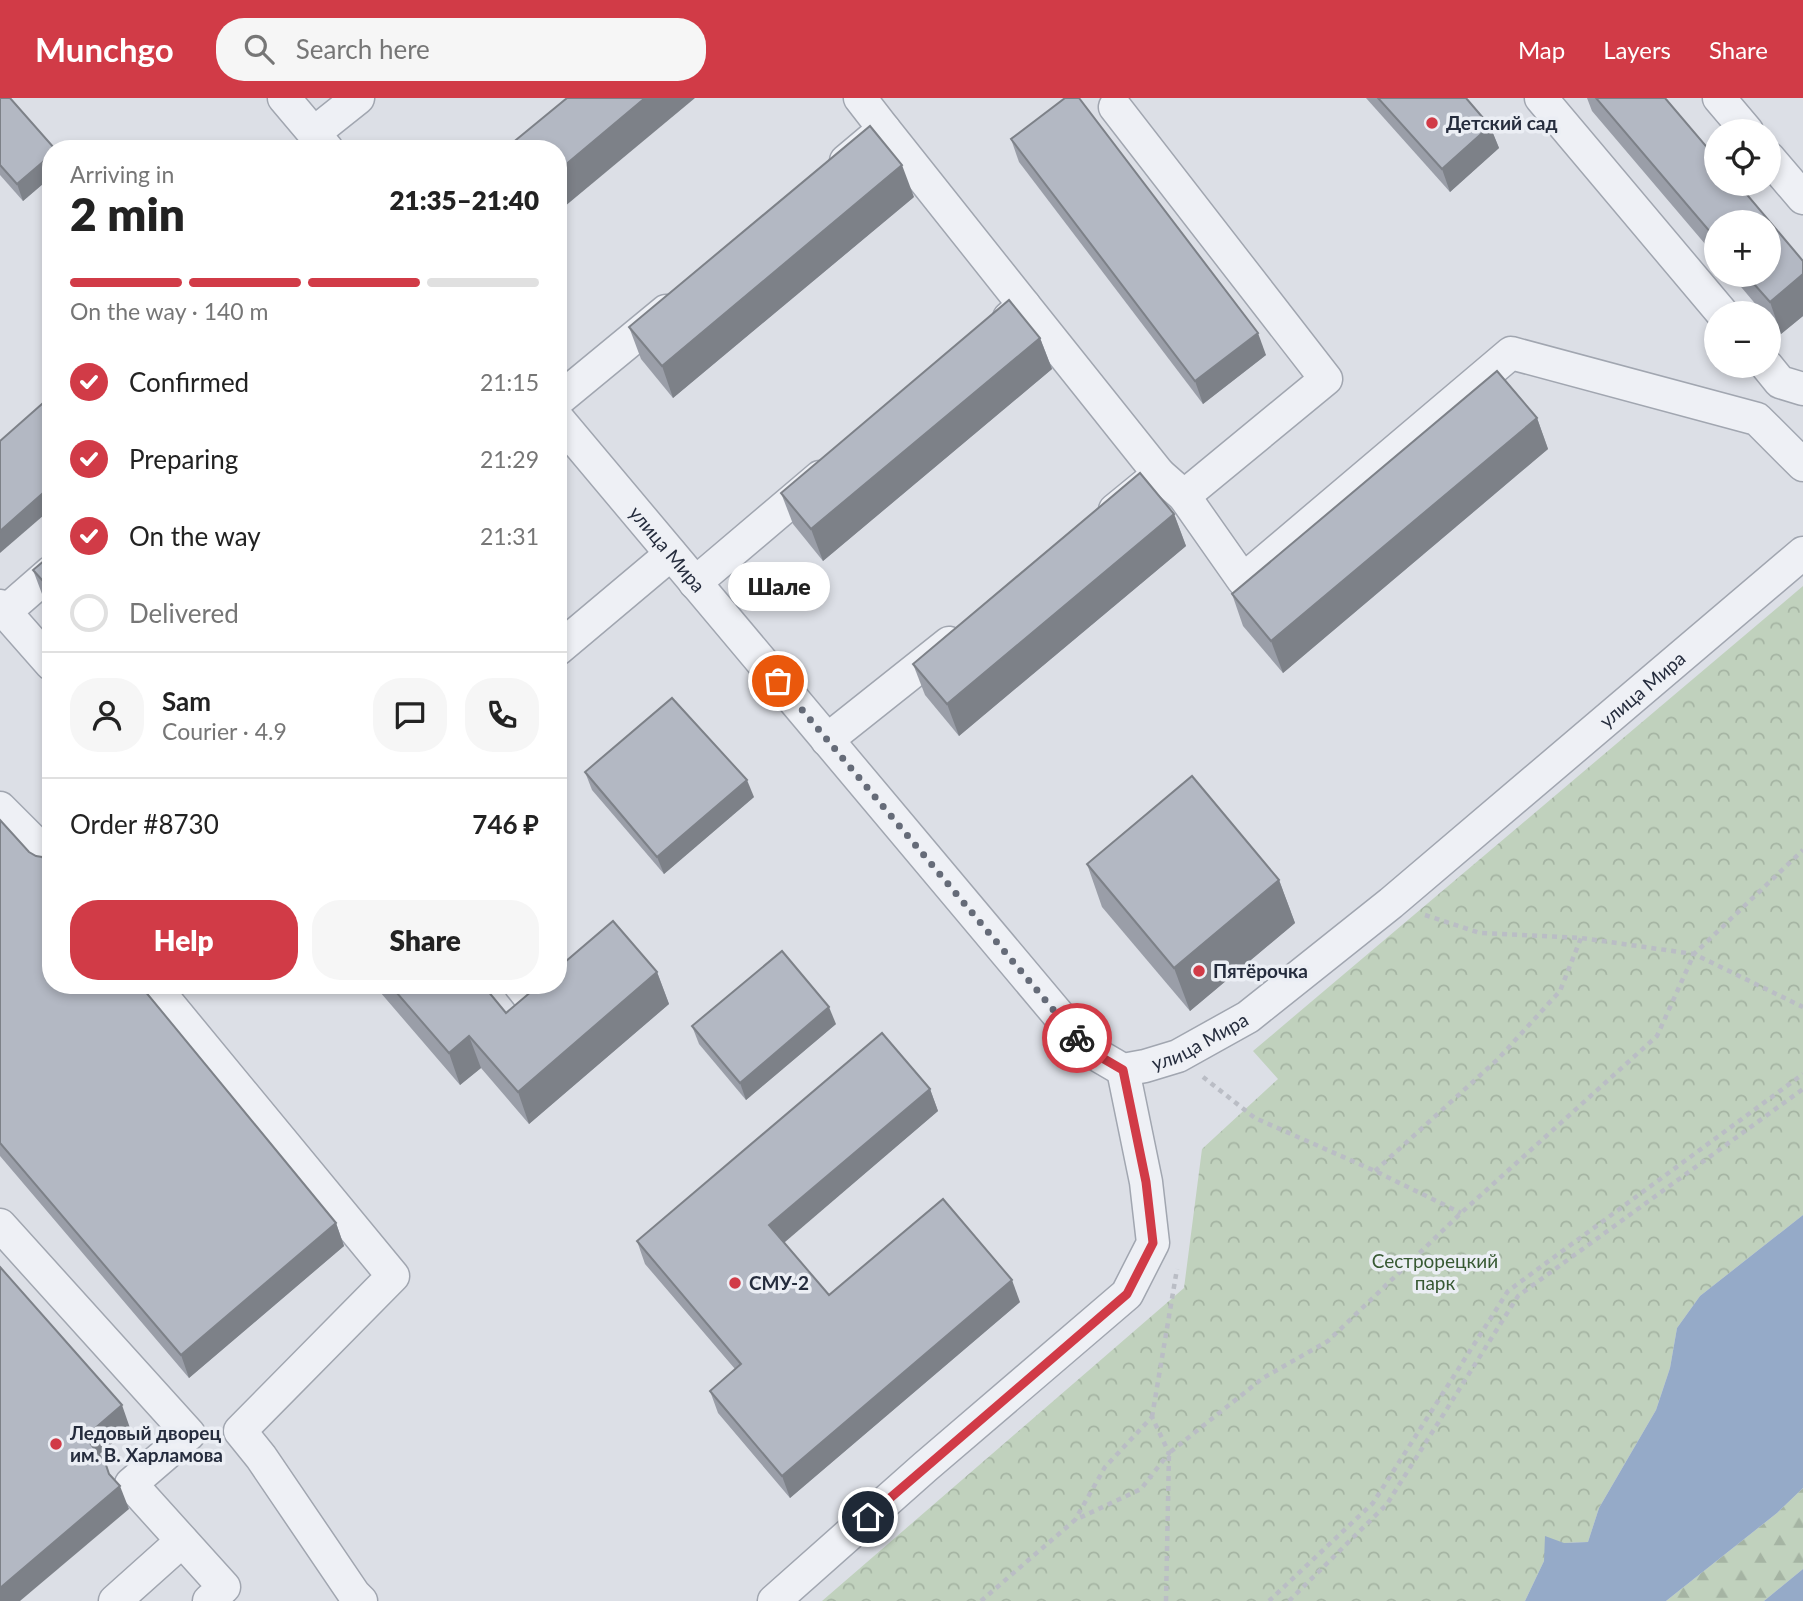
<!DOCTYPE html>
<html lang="en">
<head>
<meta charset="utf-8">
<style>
  :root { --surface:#fff; --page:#f6f6f6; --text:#222; --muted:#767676; --line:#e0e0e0; --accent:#d13b47 }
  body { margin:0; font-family:Lato,sans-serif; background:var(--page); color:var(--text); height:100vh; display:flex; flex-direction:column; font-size:26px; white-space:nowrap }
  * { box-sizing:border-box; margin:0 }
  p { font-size:23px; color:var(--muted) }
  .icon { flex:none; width:38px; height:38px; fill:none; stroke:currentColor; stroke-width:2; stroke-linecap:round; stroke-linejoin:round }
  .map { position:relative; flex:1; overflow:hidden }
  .sheet { position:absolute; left:42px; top:42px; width:525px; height:854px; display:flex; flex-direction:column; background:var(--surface); border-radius:28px; box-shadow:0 4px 10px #0003 }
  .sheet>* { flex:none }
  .fabs { position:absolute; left:1704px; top:21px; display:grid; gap:14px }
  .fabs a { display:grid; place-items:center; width:77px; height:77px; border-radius:50%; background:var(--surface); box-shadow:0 4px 10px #0003; font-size:35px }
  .pin { position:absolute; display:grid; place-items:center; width:60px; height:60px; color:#fff; margin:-30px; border:4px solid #fff; border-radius:50%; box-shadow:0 2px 7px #0007 }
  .courier { position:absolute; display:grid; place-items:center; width:70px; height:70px; margin:-35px; border:5px solid #d13b47; border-radius:50%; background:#fff; color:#222; box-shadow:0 2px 9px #0007 }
  .bubble { position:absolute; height:49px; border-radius:24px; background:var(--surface); box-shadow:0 4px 10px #0003; font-size:23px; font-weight:800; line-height:49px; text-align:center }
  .headline em { font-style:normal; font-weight:800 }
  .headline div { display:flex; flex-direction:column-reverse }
  .headline { display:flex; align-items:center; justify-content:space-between; height:119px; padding:0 28px }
  h1 { font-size:46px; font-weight:800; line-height:52px }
  .bar { display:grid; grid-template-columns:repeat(4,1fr); gap:10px 7px; align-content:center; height:84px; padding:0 28px }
  .bar i { height:9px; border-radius:5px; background:var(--line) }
  .bar .on { background:var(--accent) }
  .bar p { grid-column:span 4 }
  .line { display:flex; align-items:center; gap:18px; padding:0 28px; border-top:2px solid var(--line) }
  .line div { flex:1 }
  .round { display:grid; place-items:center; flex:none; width:74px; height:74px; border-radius:28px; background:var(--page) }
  ol { padding:0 28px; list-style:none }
  li { display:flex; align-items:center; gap:21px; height:77px }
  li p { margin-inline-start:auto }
  li .icon { padding:7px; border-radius:50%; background:var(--accent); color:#fff; stroke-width:4 }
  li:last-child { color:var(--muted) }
  li i { width:38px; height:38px; border:4px solid var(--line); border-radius:50% }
  .button { display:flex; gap:14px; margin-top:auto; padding:14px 28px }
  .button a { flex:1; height:80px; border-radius:28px; background:var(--accent); color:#fff; font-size:28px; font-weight:800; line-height:80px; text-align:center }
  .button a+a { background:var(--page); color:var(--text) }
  header { display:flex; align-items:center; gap:42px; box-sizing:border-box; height:98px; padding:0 35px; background:var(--accent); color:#fff }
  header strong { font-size:33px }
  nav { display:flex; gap:38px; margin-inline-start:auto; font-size:24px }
  .search { width:490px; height:63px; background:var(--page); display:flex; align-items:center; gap:18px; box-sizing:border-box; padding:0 24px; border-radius:28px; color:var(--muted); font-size:26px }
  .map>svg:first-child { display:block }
  .forest { fill:url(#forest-firs) }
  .park { fill:url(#park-crowns) }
  .water { fill:#95aac8 }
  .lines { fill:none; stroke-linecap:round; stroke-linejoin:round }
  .minor-casing { stroke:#a1a6b0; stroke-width:35 }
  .path { stroke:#babdc5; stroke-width:4.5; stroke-dasharray:5 5; stroke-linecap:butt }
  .minor { stroke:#eef0f5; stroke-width:32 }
  .wall { fill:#9a9ea8 }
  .shaded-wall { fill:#7d8188 }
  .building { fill:#b3b8c3; stroke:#7d8188; stroke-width:2 }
  .done { stroke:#656b78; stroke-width:7; stroke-dasharray:0 12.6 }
  .route { stroke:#d13b47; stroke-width:9 }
  .poi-dot { fill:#d13b47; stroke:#ebeef4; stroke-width:2.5 }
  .labels { text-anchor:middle; stroke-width:7; stroke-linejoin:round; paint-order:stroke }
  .poi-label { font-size:19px; font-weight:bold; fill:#252c3d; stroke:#ebeef4; text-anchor:start }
  .street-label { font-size:19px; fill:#252c3d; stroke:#ebeef4 }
  .park-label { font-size:19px; fill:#375932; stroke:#ebeef4 }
</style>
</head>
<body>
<header>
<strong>Munchgo</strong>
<div class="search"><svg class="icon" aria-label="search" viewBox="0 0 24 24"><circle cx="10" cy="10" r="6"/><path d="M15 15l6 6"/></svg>Search here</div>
<nav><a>Map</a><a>Layers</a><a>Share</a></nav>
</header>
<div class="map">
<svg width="1803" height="1503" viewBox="0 0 1803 1503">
  <defs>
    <pattern id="forest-firs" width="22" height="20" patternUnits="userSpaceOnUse" patternTransform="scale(1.75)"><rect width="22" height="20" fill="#c0d1bd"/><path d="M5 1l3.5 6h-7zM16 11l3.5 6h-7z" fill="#a5b4a3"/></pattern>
    <pattern id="park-crowns" width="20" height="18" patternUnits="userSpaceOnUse" patternTransform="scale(1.75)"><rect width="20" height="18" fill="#c0d1bd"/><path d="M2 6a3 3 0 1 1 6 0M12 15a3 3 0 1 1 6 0" fill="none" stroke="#a5b4a3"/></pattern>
  </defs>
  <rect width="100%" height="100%" fill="#dcdfe6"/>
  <polygon class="forest" points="1803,1390 1803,1471 1764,1503 1666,1503 1777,1415"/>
  <polygon class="park" points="1803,488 1803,1117 1700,1198 1677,1230 1670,1270 1656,1312 1599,1410 1588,1444 1564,1445 1544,1463 1525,1503 822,1503 1184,1190 1202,1051 1278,981 1253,953"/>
  <g class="water">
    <polygon points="1803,1117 1803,1390 1777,1415 1666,1503 1525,1503 1544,1463 1545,1438 1564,1445 1588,1444 1599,1410 1656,1312 1670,1270 1677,1230 1700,1198"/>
    <polygon points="1803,1471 1803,1503 1764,1503"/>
  </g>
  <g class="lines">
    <g class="minor-casing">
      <g id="minor">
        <polyline points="284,0 327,51"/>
        <polyline points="860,0 884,31"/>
        <polyline points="1541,0 1722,215"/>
        <polyline points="1719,0 1747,33"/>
        <polyline points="1115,9 1326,281 1184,398"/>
        <polyline points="314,35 358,0"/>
        <polyline points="1769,60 1803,100"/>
        <polyline points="846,63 884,31 1024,207"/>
        <polyline points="1009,220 1024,207 1159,376"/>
        <polyline points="1767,268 1780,284 1803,291"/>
        <polyline points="558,302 666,213"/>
        <path id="s1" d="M558,321L1087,951L1123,972L1145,968L1178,958L1248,919L1391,805L1803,455"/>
        <polyline points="1115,412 1159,376 1184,398 1243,482 1511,255 1757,321 1803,367"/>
        <polyline points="695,485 820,379"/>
        <polyline points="0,508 51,566"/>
        <polyline points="5,514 51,474"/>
        <polyline points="558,551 671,456"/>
        <polyline points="827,642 949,545"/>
        <polyline points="0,710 35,745 51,764"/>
        <polyline points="153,887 393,1178 240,1333 261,1359 354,1496 361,1503"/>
        <polyline points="520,887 528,897"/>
        <polyline points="0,1127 189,1336 131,1386 224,1489 209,1503"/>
        <polyline points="115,1503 182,1443"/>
        <polyline points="774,1503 925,1369 1127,1196 1153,1145 1146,1084 1123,972"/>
      </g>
    </g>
    <g class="path">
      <polyline points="1425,817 1480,835 1581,840 1694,856 1803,909"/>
      <polyline points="1203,979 1255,1020 1375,1073 1461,1115"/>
      <polyline points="1375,1073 1498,961 1560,893 1581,840"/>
      <polyline points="1152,1319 1177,1171"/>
      <polyline points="981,1503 1075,1422 1141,1391 1169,1355 1152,1319 1105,1369 1075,1422"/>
      <polyline points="1166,1503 1169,1355 1263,1280 1328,1243 1461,1115 1657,938 1694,856 1803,752"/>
      <polyline points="1269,1503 1373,1405 1508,1193 1803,976"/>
      <polyline points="1289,1503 1387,1406 1518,1198 1803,991"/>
    </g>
    <use href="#minor" class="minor"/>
  </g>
  <g class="wall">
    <polygon points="0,0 51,51 51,79 23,103 0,77"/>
    <polygon points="1366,0 1466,0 1490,28 1499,50 1450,94"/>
    <polygon points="1587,0 1665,0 1803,163 1803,218 1781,236 1769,222 1769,215 1763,215 1731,177 1769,177 1717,124 1717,160 1592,13"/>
    <polygon points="1011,41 1266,257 1203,306 1019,64"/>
    <polygon points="914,99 673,300 641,261 629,229"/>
    <polygon points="1040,240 1052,271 823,463 793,426 781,395"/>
    <polygon points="1537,320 1548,351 1283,575 1243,528 1232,496"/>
    <polygon points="1174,416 1186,448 959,638 925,597 913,566"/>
    <polygon points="51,457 51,511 45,504 33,472"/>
    <polygon points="585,674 754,699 664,776 592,692"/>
    <polygon points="0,722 51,887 336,1125 344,1148 189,1280 0,1058"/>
    <polygon points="1087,766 1279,782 1295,825 1190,913 1102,809"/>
    <polygon points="657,874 669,906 529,1026 481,970 460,987 374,887 483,887 506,915"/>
    <polygon points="836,926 746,1002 699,946 692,928"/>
    <polygon points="930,991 938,1013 784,1144 829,1197 1020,1204 790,1400 718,1315 710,1293 735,1271 645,1166 637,1143"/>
  </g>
  <g class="shaded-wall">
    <polygon points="645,0 695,0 558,114 558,73"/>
    <polygon points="1490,28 1499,50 1450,94 1442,71"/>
    <polygon points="51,57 51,79 23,103 17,86"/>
    <polygon points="902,67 914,99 673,300 662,268"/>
    <polygon points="1803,176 1803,218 1781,236 1770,204"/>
    <polygon points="1258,235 1266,257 1203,306 1195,283"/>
    <polygon points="1040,240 1052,271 823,463 811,431"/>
    <polygon points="1537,320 1548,351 1283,575 1271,543"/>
    <polygon points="51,388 51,411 0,455 0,433"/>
    <polygon points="1174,416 1186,448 959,638 947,606"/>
    <polygon points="747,682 754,699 664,776 657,759"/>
    <polygon points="1279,782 1295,825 1190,913 1174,870"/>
    <polygon points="657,874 669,906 529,1026 518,994"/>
    <polygon points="829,909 836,926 746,1002 740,985"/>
    <polygon points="469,938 481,970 460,987 449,955"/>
    <polygon points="930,991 938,1013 778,1150 769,1127"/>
    <polygon points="336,1125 344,1148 189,1280 181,1257"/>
    <polygon points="1012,1182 1020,1204 790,1400 782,1378"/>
    <polygon points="122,1307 130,1330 94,1361 85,1339"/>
    <polygon points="120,1388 129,1411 20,1503 0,1503 0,1490"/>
  </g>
  <g class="building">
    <polygon points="0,0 10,0 55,51 51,51 51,57 17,86 0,67"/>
    <polygon points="567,0 645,0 558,73 558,51 505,51"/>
    <polygon points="1065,0 1079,0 1258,235 1195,283 1011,41"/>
    <polygon points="1378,0 1466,0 1490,28 1442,71"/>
    <polygon points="1596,0 1665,0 1717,61 1717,86 1738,86 1803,163 1803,176 1770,204 1746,177 1769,177 1769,124 1717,124 1717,142"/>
    <polygon points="870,28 902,67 662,268 629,229"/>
    <polygon points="1009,202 1040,240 811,431 781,395"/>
    <polygon points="1497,273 1537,320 1271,543 1232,496"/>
    <polygon points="51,298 51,388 0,433 0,343"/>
    <polygon points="1140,375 1174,416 947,606 913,566"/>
    <polygon points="51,457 51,492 33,472"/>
    <polygon points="672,600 747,682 657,759 585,674"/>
    <polygon points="1192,678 1279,782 1174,870 1087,766"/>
    <polygon points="0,722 29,754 36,758 42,759 51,769 51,887 140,887 336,1125 181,1257 0,1045"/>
    <polygon points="613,823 657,874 518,994 469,938 449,955 390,887 483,887 506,915 539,887 558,887 558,870"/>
    <polygon points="782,853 829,909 740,985 692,928"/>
    <polygon points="882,935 930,991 769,1127 829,1197 943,1101 1012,1182 782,1378 710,1293 741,1266 637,1143"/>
    <polygon points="0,1169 122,1307 85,1339 105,1364 109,1376 120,1388 0,1490"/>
  </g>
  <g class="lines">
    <polyline class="done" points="778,583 1077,940"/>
    <polyline class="route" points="868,1419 1127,1196 1153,1145 1146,1084 1123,972 1087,951 1077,940"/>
  </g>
  <g class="poi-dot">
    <circle cx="1432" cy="25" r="7"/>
    <circle cx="1199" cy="873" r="7"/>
    <circle cx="735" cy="1185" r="7"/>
    <circle cx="56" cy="1346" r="7"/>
  </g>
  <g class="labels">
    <g class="poi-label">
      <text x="1446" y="32">Детский сад</text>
      <text x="1213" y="880">Пятёрочка</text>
      <text x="749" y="1192">СМУ-2</text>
      <text x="70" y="1342">Ледовый дворец<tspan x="70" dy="22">им. В. Харламова</tspan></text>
    </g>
    <g class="street-label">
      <text dy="7" stroke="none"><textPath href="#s1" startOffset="170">улица Мира</textPath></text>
      <text dy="7" stroke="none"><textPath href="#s1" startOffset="1514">улица Мира</textPath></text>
      <text dy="7" stroke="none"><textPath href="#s1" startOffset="947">улица Мира</textPath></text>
    </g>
    <g class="park-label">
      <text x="1435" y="1170">Сестрорецкий<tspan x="1435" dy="22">парк</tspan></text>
    </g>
  </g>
</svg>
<div class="fabs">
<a><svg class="icon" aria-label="locate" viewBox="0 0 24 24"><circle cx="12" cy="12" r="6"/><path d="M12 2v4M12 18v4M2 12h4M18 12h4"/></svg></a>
<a>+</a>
<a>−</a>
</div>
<div class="pin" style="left:778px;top:583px;background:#ea580c"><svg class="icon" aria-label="bag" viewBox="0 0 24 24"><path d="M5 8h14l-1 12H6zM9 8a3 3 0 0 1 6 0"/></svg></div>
<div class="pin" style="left:868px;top:1419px;background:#1f2937"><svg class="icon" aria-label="home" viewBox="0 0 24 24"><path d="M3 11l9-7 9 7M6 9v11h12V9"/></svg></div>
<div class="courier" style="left:1077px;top:940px"><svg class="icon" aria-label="bike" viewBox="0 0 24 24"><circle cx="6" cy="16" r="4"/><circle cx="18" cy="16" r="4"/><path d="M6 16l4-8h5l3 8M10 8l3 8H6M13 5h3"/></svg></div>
<div class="bubble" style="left:728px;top:464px;width:102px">Шале</div>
<section class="sheet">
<div class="headline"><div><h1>2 min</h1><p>Arriving in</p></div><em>21:35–21:40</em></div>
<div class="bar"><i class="on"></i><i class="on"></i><i class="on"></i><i></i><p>On the way · 140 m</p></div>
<ol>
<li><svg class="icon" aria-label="check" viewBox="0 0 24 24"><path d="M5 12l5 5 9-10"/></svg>Confirmed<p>21:15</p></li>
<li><svg class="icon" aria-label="check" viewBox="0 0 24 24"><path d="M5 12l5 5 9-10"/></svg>Preparing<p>21:29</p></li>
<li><svg class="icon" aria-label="check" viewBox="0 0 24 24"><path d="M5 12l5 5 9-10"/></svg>On the way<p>21:31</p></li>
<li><i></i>Delivered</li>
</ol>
<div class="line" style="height:126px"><a class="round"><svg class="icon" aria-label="person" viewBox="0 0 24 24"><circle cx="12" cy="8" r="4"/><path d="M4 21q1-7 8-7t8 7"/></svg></a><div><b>Sam</b><p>Courier · 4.9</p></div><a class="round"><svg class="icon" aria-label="chat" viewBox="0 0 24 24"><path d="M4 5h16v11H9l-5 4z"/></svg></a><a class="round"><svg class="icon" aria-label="phone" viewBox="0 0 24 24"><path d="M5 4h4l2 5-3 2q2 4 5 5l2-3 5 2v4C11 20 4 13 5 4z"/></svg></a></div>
<div class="line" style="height:91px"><div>Order #8730</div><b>746 ₽</b></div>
<div class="button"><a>Help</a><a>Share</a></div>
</section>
</div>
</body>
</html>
